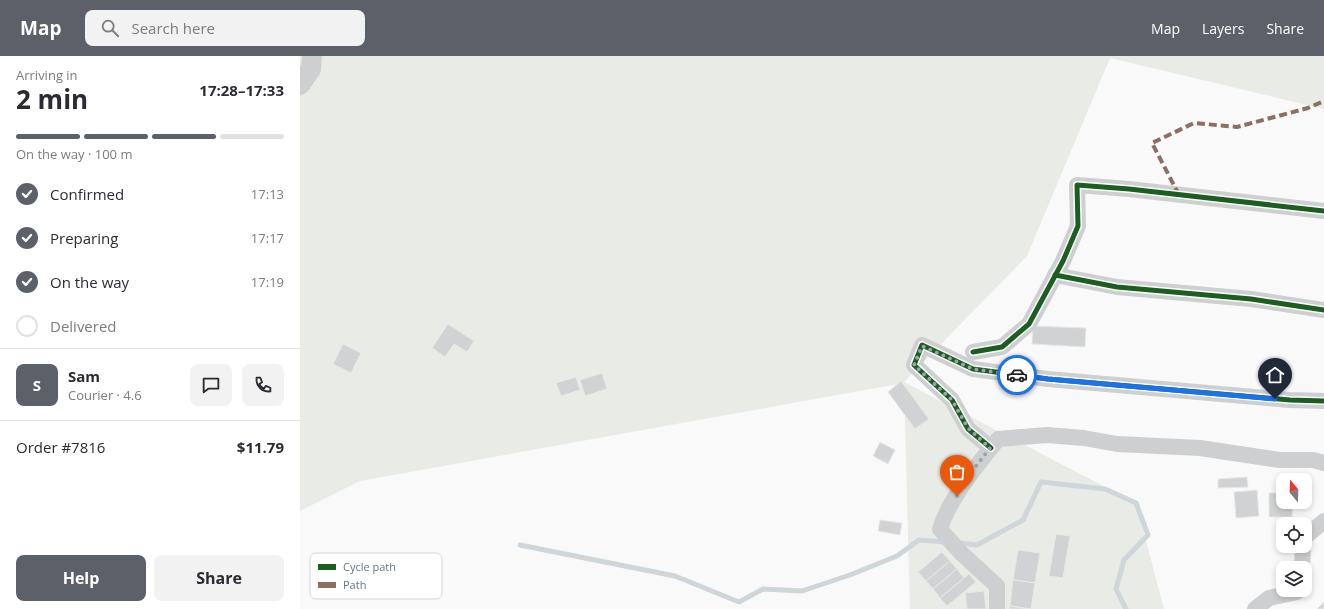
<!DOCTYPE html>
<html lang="en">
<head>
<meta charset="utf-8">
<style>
  :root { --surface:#fff; --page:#f2f2f3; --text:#2b2b33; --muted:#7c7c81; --line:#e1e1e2; --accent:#5c6169 }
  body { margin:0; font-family:"Open Sans",sans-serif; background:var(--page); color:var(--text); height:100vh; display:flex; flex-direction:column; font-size:15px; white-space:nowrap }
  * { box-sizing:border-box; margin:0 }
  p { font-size:13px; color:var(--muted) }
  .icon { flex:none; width:22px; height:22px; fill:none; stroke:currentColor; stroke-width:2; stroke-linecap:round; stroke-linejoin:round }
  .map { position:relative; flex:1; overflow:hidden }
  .side { display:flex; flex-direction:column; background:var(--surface); width:300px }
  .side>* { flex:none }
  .needle { width:26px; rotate:341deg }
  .controls { position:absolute; left:976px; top:417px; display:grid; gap:8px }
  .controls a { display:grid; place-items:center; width:36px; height:36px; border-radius:8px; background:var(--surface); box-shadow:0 2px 6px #0003; font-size:20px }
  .pin { position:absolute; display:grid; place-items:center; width:34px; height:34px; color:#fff; margin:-41px -17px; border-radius:50% 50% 50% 0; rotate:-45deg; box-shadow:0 0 4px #0007 }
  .pin .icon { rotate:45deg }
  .courier { position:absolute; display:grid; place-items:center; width:40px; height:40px; margin:-20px; border:3px solid #1a73e8; border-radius:50%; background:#fff; color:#222; box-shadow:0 1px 5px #0007 }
  .overview em { font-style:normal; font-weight:700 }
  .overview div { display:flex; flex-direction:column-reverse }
  .overview { display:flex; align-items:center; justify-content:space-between; height:68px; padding:0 16px }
  h1 { font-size:26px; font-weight:700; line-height:30px }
  .bar { display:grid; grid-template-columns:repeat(4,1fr); gap:6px 4px; align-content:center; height:48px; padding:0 16px }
  .bar i { height:5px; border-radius:3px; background:var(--line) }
  .bar .active { background:var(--accent) }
  .bar p { grid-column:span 4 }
  .line { display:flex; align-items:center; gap:10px; padding:0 16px; border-top:1px solid var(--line) }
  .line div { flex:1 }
  .round { display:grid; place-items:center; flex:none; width:42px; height:42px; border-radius:8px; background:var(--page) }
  ol { padding:0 16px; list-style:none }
  li { display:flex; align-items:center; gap:12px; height:44px }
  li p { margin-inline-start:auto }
  li .icon { padding:4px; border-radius:50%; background:var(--accent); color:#fff; stroke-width:4 }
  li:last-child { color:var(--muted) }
  li i { width:22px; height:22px; border:2px solid var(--line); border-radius:50% }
  .cta { display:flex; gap:8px; margin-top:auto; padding:8px 16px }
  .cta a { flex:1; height:46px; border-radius:8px; background:var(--accent); color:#fff; font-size:16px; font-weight:700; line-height:46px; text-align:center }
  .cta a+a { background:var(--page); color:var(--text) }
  header { display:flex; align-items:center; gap:24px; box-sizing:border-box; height:56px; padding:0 20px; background:var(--accent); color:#fff }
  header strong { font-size:19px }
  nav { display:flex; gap:22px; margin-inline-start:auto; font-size:14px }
  .search { width:280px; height:36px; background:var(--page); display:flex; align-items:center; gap:10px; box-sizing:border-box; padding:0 14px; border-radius:8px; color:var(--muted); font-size:15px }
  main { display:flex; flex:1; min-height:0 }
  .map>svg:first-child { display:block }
  .green { fill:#e8ebe6 }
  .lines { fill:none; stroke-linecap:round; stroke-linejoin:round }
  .stream { stroke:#ced6d9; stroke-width:5 }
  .building { fill:#d0d2d3; stroke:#e8e8e8 }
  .minor { stroke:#cecfd0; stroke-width:16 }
  .tertiary { stroke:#cecfd0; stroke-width:20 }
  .quiet { stroke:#8d6e63; stroke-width:4; stroke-dasharray:8 4; stroke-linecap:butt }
  .cycleway-casing { stroke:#fff; stroke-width:8 }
  .cycleway { stroke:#1b5e20; stroke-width:5 }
  .done { stroke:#99a4ac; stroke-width:4; stroke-dasharray:0 7.2 }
  .route { stroke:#1a73e8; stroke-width:5 }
  .key { fill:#fff; stroke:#d1d6da; stroke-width:1 }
  .key-label { font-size:11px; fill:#657683 }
</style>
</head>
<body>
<header>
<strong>Map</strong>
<div class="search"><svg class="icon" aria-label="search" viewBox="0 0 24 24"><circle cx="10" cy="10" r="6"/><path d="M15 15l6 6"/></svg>Search here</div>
<nav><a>Map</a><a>Layers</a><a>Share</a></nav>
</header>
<main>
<section class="side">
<div class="overview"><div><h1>2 min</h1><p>Arriving in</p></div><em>17:28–17:33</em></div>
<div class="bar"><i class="active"></i><i class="active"></i><i class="active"></i><i></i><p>On the way · 100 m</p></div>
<ol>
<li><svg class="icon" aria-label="check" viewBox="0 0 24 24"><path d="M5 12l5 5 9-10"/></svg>Confirmed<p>17:13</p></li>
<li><svg class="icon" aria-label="check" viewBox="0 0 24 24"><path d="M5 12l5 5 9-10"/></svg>Preparing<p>17:17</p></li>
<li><svg class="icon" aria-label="check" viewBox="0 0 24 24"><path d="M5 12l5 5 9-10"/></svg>On the way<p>17:19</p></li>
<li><i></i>Delivered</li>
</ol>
<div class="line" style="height:72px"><b class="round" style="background:var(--accent);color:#fff">S</b><div><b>Sam</b><p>Courier · 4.6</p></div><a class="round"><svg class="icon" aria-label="chat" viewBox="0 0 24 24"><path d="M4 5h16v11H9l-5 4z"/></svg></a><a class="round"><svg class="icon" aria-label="phone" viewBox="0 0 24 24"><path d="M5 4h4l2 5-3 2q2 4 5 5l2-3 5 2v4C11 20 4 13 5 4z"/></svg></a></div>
<div class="line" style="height:52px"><div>Order #7816</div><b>$11.79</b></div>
<div class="cta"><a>Help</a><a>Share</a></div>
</section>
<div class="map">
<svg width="1024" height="553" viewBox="0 0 1024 553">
  <rect width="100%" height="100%" fill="#f9f9f9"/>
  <polygon class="green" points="0,0 1024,0 1024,53 810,2 727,200 604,326 836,447 864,553 610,553 604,327 60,425 0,455"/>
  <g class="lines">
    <g class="stream">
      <polyline points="658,487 677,489 723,464 741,426 805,433 836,447 848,479 824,504 816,533 826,553"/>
      <polyline points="220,489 375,520 439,546 463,533 502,535 550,519 597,500 619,484 646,486"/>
    </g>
  </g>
  <g class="building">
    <polygon points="148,268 174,285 167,296 154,288 145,301 132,292"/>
    <polygon points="733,270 786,272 785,291 732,288"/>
    <polygon points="43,288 61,297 51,317 33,308"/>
    <polygon points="302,317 307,333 285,340 280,324"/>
    <polygon points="276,321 280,334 261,340 256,327"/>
    <polygon points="601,325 629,363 615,373 588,336"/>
    <polygon points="580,386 595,394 588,408 573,400"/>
    <polygon points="947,421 948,431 918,432 918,423"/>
    <polygon points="957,434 959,460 936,462 934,436"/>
    <polygon points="969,437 983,437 983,446 993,446 992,461 969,461"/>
    <polygon points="580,464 602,467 600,479 578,475"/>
    <polygon points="756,478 770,480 763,522 749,520"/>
    <polygon points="718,494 740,497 735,527 713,524"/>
    <polygon points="642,496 650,505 626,525 618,516"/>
    <polygon points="650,505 657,513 633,533 626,525"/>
    <polygon points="657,513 664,522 640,542 633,533"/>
    <polygon points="669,518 676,526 647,550 640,542"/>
    <polygon points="713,524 735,527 731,553 710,550"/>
    <polygon points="684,535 686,553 667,553 665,537"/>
    <polygon points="1024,546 1024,553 1017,553"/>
    <polygon points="710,550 729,553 709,553"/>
  </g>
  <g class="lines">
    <g class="minor">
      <polyline points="755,219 817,231 951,243 1024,254"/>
      <polyline points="673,296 702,291 729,268 763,205 778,170 777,129 829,133 1024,155"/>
      <polyline points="691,392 668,373 652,344 614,309 622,289 673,313 748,323 990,344 1024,345"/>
      <polyline points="1005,481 1024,465"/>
      <polyline points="1002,512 1003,490"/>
      <path d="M697,553V530L660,496L640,473C649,443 678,408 698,383L747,379L784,382L817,388L900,392L979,404H1013L1024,407"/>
      <polyline points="955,553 969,542 997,536 997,534"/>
    </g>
    <polyline class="tertiary" points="0,29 11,13 12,0"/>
    <polyline class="quiet" points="879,139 852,87 894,67 937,71 1008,52 1024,45"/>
    <g class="cycleway-casing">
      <g id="cycleway">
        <polyline points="755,219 817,231 951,243 1024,254"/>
        <polyline points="673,296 702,291 729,268 763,205 778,170 777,129 829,133 1024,155"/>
        <polyline points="691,392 668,373 652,344 614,309 622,289 673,313 748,323 990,344 1024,345"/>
      </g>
    </g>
    <use href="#cycleway" class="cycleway"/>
  </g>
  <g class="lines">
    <polyline class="done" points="657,440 670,418 690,392 668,372 652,344 614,309 622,290 673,313 717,319"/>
    <polyline class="route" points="717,319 748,323 975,343"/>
  </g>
  <rect x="10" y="497" width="132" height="46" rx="6" class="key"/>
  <rect x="18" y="508" width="18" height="6" fill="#1b5e20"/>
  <rect x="18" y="526" width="18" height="6" fill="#8d6e63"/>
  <g class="key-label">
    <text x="43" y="515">Cycle path</text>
    <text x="43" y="533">Path</text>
  </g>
</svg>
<div class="controls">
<a><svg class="needle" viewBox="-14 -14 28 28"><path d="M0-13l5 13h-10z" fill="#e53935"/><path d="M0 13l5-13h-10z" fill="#7c7c81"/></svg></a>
<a><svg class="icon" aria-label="locate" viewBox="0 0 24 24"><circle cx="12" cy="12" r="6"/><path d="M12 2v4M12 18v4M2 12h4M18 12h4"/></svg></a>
<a><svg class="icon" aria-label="layers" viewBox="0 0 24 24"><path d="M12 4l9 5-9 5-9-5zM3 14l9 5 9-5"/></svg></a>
</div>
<div class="pin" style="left:657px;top:440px;background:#ea580c"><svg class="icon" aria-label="bag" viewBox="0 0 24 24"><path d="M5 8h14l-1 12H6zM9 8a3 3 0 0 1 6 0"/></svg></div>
<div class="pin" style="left:975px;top:343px;background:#1f2937"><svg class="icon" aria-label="home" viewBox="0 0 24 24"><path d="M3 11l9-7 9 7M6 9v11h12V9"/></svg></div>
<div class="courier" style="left:717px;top:319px"><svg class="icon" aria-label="car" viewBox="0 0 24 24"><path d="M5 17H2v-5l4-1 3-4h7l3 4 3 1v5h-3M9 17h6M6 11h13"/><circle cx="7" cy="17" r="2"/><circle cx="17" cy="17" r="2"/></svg></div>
</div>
</main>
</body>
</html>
